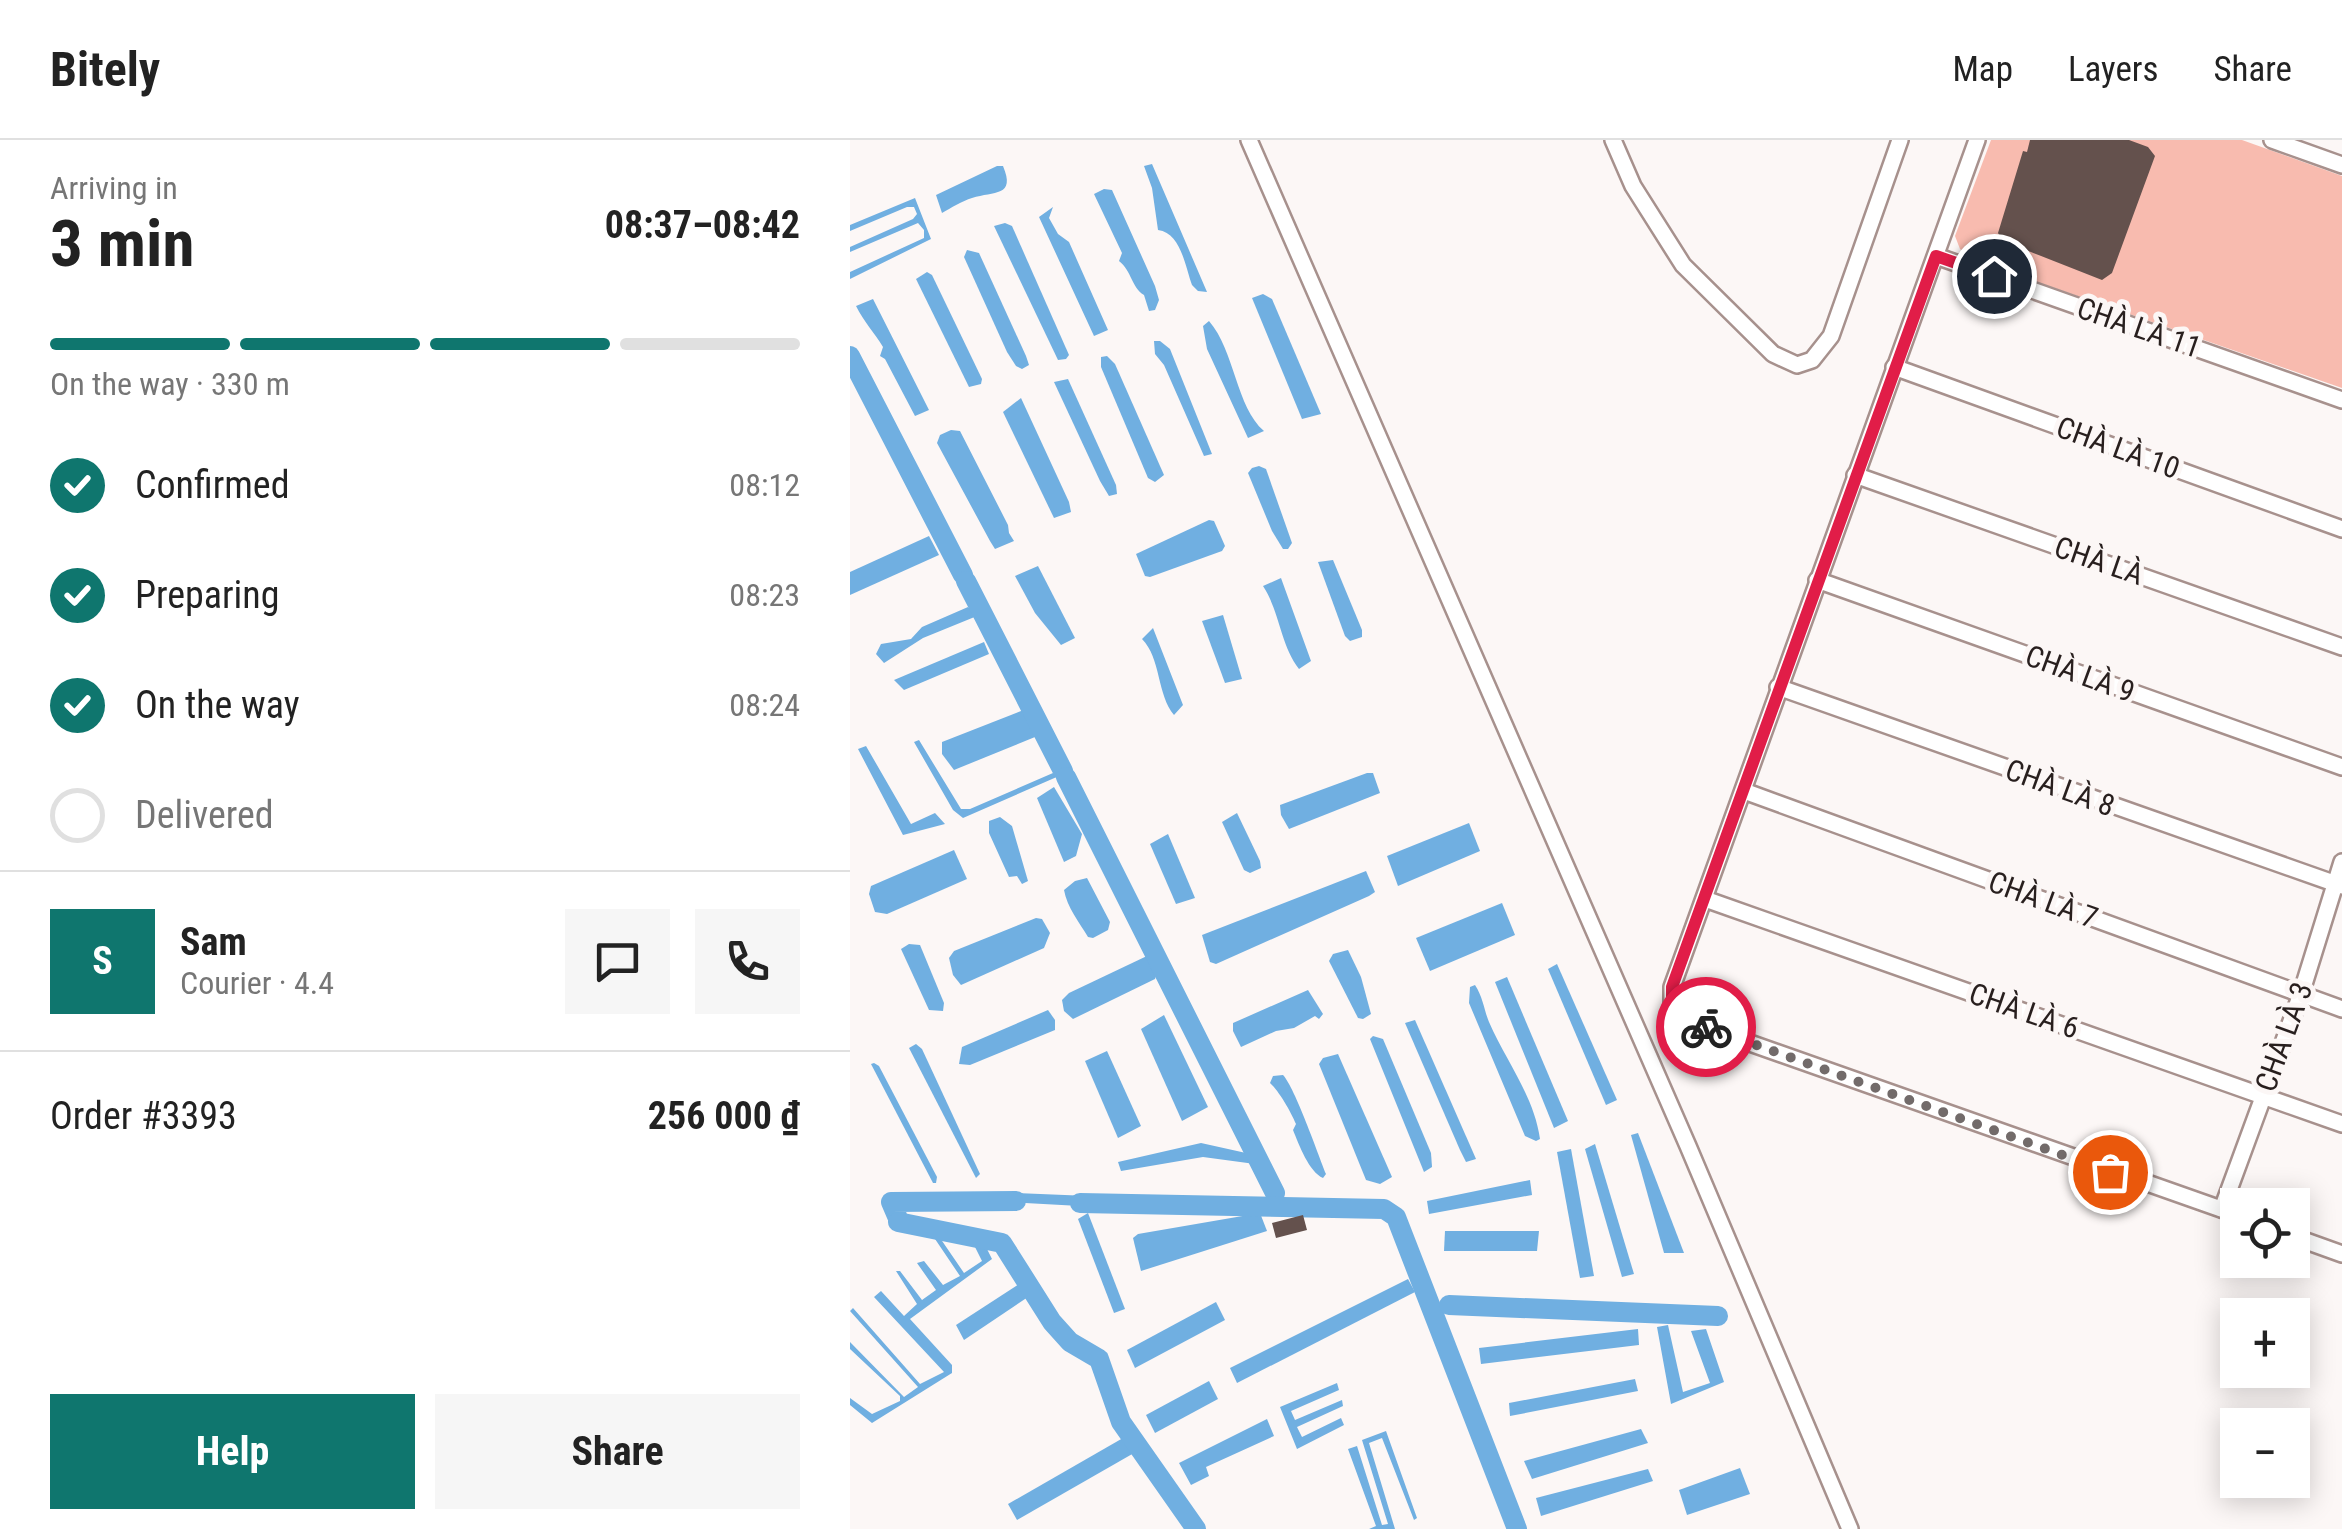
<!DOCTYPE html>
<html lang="en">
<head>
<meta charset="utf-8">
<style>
  :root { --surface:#fff; --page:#f6f6f6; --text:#222; --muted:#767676; --line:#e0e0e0; --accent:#0f766e }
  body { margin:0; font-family:"Roboto Condensed",sans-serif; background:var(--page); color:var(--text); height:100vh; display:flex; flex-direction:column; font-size:38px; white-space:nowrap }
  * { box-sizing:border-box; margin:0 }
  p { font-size:32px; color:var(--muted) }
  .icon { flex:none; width:55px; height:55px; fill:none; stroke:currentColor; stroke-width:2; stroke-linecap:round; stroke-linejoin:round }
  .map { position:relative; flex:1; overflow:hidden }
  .drawer { display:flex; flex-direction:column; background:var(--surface); width:850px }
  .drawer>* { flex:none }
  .controls { position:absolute; left:1370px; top:1048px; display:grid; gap:20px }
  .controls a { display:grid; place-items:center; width:90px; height:90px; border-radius:0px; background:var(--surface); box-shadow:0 5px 25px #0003; font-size:50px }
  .pin { position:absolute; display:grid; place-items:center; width:85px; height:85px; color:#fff; margin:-42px; border:5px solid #fff; border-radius:50%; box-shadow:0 2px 10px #0007 }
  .courier { position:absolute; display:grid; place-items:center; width:100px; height:100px; margin:-50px; border:8px solid #e11d48; border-radius:50%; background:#fff; color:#222; box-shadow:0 2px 12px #0007 }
  .head em { font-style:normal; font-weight:700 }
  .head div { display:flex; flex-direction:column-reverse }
  .head { display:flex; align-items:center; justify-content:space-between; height:170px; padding:0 50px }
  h1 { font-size:65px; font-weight:700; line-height:75px }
  .bar { display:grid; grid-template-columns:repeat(4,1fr); gap:15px 10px; align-content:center; height:120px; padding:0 50px }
  .bar i { height:12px; border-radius:8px; background:var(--line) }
  .bar .active { background:var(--accent) }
  .bar p { grid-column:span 4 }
  .line { display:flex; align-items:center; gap:25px; padding:0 50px; border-top:2px solid var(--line) }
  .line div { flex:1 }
  .round { display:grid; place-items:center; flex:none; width:105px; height:105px; border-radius:0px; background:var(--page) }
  ol { padding:0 50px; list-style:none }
  li { display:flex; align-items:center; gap:30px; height:110px }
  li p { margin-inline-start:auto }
  li .icon { padding:10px; border-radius:50%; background:var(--accent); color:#fff; stroke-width:4 }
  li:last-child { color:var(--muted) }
  li i { width:55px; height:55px; border:5px solid var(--line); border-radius:50% }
  .button { display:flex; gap:20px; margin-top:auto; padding:20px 50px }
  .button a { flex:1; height:115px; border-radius:0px; background:var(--accent); color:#fff; font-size:40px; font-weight:700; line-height:115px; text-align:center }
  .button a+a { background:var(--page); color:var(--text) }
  header { display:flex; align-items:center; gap:60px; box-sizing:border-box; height:140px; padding:0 50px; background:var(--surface); border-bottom:2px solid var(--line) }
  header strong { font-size:48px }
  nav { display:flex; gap:55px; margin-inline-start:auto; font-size:35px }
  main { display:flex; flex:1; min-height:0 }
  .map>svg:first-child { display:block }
  .green { fill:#f8bbaf }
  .water { fill:#70afe1 }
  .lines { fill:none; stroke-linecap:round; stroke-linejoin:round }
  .canal { stroke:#70afe1; stroke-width:20 }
  .building { fill:#64514d }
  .minor-casing { stroke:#a7918d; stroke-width:20 }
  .minor { stroke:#fff; stroke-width:15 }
  .done { stroke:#726b6a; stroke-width:10; stroke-dasharray:0 18 }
  .route { stroke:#e11d48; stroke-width:12 }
  .labels { text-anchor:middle; stroke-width:10; stroke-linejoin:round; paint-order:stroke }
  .street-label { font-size:30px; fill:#281f1e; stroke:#fcf7f6 }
</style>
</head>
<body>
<header>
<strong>Bitely</strong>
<nav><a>Map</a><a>Layers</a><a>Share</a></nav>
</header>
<main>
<section class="drawer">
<div class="head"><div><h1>3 min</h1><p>Arriving in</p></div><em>08:37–08:42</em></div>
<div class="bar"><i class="active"></i><i class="active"></i><i class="active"></i><i></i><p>On the way · 330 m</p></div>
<ol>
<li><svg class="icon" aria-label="check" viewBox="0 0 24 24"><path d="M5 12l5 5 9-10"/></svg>Confirmed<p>08:12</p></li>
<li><svg class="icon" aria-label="check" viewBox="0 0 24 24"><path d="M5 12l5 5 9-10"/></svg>Preparing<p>08:23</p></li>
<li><svg class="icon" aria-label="check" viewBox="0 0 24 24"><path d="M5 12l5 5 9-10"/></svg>On the way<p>08:24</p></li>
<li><i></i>Delivered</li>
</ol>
<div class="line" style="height:180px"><b class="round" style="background:var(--accent);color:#fff">S</b><div><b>Sam</b><p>Courier · 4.4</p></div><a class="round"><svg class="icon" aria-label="chat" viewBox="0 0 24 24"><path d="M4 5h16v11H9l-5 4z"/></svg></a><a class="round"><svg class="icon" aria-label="phone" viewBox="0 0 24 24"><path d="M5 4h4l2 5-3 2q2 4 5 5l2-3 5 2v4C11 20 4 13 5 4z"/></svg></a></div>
<div class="line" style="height:130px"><div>Order #3393</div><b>256 000 ₫</b></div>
<div class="button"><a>Help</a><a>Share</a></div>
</section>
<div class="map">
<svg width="1492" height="1389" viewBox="0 0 1492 1389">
  <rect width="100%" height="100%" fill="#fcf7f6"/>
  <polygon class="green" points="1141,0 1392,0 1492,36 1492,248 1127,121 1110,109 1105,96"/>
  <g class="water">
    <path d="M302,24L357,152L348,151L342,145C335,126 331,93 308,90L302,48L294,26Z"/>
    <path d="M147,26H153C166,57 144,51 122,58C112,61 101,68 92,73L86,55Z"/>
    <path d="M254,49L262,50L305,146L309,160L305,170L299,171L294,155C281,147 282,131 269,121L272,113L244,54Z"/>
    <polygon points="65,58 81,99 0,139 0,132 74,98 74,90 68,83 0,112 0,107 63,79 67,74 64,67 57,67 0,91 0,85"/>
    <polygon points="203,67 199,78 208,94 219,102 258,190 244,196 189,77"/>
    <polygon points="155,83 162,86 219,215 216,219 208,220 144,86"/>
    <polygon points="117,110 129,113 176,216 179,225 172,229 166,226 157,212 114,117"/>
    <polygon points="77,132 82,135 132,239 131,244 119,247 66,139"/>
    <polygon points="413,154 422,159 471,274 452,279 402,158"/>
    <path d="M23,159L79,270L65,276L35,219L30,216L33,207C24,192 14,182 6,166Z"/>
    <path d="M359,181C385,211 386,267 414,291L398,298L357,209L353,186Z"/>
    <polygon points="304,201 310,201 320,209 362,314 354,316 314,225 305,214"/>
    <polygon points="257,216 265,224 314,335 305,342 298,338 251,227 251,217"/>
    <polygon points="218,239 266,345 267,354 259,356 250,341 204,242"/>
    <polygon points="171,258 219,362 221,372 204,378 153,272"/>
    <polygon points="101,290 110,291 158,385 159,393 164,401 145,409 140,401 87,303 90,295"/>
    <polygon points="409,326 416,329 442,403 438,409 433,409 422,391 398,333 402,328"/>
    <polygon points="359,380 364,381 375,406 372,411 300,437 295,436 286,414"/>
    <polygon points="79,396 89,415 0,455 0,432"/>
    <polygon points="483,420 512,490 512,497 500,501 495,496 468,422"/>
    <polygon points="188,426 225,498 211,505 185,473 165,436"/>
    <path d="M431,438L461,521L449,529C430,504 430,472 413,446Z"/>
    <polygon points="118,467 127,476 73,498 34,523 26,514 31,504 61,499 72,487"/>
    <polygon points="373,475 392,539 375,543 352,481"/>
    <path d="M303,488L333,565L324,575C307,555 311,518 292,499Z"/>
    <polygon points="134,502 139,514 54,550 44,540"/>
    <polygon points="176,569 185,584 185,597 104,630 92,614 92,602"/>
    <polygon points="69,600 111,669 120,669 203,633 209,636 113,678 103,670 64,602"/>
    <polygon points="16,606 61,684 85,673 95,684 53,695 8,609"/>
    <polygon points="517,633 523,633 530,653 439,689 431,675 430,665"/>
    <polygon points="204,647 232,694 226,716 214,722 187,658"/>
    <polygon points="387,673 410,721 411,728 400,733 394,730 372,682"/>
    <polygon points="150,677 162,686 178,741 172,744 167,736 159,737 139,693 139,681"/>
    <polygon points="619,683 630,711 548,746 537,716"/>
    <polygon points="318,694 345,758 326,764 300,704"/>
    <polygon points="104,710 117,739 37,774 25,772 19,754 21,746"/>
    <polygon points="516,731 525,752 519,756 366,824 360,822 352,795"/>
    <path d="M237,738L260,782L258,790L243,798L238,797C229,782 217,767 214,750L225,741Z"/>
    <polygon points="652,763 665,795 580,831 566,798"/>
    <polygon points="186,778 192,779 200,793 194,808 111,845 103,835 99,818 104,811"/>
    <polygon points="59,804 70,805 94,863 93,871 79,870 51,809"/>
    <polygon points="498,810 511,837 521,874 513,879 508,878 479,821 483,814"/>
    <polygon points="299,815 305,819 308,829 305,839 223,879 214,871 212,860 219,853"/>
    <polygon points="707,824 767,960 756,965 698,829"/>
    <polygon points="657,837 718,981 704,988 645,842"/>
    <path d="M625,845C633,857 634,870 639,882C656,921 684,956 690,999L686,1001L675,996L619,863L620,847Z"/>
    <polygon points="458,850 473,874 469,879 465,876 444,888 426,891 391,907 383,891 383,883"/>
    <polygon points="198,870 205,880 205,890 120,925 109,924 112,907"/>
    <polygon points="314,875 358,967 332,981 291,889"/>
    <polygon points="565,880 626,1019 616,1022 610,1010 555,883"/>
    <polygon points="523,896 533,899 581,1013 582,1027 574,1032 520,899"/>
    <polygon points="66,904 72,909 130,1034 126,1038 59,908"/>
    <polygon points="257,911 291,986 268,998 235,921"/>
    <polygon points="488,914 542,1037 530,1044 516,1040 469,924 473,918"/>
    <polygon points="24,923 29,926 87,1037 86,1043 83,1043 21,924"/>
    <path d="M433,935C445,948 468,1014 476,1034L473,1038C459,1032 449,1005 443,990L446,984C441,972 429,951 420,943L423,936Z"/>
    <polygon points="788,993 834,1113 814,1113 781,995"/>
    <polygon points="351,1003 405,1015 405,1024 353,1017 271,1031 268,1022"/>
    <polygon points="745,1004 784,1134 772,1137 735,1009"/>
    <polygon points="721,1009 744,1136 730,1138 707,1012"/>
    <polygon points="680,1040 682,1055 579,1074 577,1061"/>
    <polygon points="141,1052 239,1056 254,1059 254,1064 248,1067 140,1061"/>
    <polygon points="238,1073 275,1169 264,1173 228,1079"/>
    <polygon points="410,1073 417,1091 291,1131 283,1098 288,1094"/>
    <polygon points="595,1091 689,1091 687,1111 594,1111"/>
    <polygon points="88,1095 114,1133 132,1121 123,1103 135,1105 142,1119 60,1179 102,1225 102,1233 22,1283 0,1265 0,1258 22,1274 50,1261 50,1256 0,1209 0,1202 54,1257 68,1247 0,1171 3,1168 70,1244 94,1232 24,1157 31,1151 54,1176 67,1164 46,1131 50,1131 72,1160 86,1150 67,1123 74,1121 93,1145 110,1136 83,1096"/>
    <polygon points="558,1139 565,1152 387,1243 380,1228"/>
    <polygon points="169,1144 178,1157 114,1200 106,1185"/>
    <polygon points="366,1162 375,1180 285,1228 277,1210"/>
    <polygon points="818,1185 833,1252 860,1243 841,1191 856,1189 874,1242 821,1264 807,1187"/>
    <polygon points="788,1189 789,1205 631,1224 629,1208"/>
    <polygon points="785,1239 788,1251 660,1276 659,1263"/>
    <polygon points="359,1241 368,1259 305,1293 296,1275"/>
    <polygon points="487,1243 489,1250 441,1271 445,1280 492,1260 493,1266 447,1287 452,1297 491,1278 494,1285 447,1309 430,1267"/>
    <polygon points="417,1279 424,1296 356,1327 359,1336 341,1345 329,1323"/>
    <polygon points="791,1289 798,1303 682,1339 674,1321"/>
    <polygon points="536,1291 567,1378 564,1380 532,1298 519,1303 545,1389 519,1389 526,1386 498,1309 507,1306 532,1385 538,1384 512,1300"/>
    <polygon points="273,1298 284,1313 167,1380 158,1364"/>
    <polygon points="890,1328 900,1354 837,1375 829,1350"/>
    <polygon points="798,1329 803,1341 691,1376 686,1358"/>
  </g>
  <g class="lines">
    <g class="canal">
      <polyline points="0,216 113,435"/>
      <polyline points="116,441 213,631"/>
      <polyline points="216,637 425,1053"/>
      <polyline points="230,1063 534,1069 546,1077 667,1389"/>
      <polyline points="47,1076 41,1062 166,1061"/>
      <polyline points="48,1082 152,1103 202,1182 220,1202 249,1219 271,1282 346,1389"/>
      <polyline points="599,1165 868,1176"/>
    </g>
  </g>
  <g class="building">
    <polygon points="1180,0 1279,0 1298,7 1305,16 1262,133 1252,140 1153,101 1148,93 1173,11 1177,12"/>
    <polygon points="453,1075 457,1090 426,1098 422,1083"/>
  </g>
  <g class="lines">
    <g class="minor-casing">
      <g id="minor">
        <polyline points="399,0 838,1006 1000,1389"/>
        <polyline points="763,0 783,46 833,125 923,214 947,225 962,220 981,196 1050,0"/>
        <polyline points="1127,0 822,847 822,863 829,877 846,884 1388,1075"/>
        <polyline points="1422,0 1492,25"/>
        <polyline points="1086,116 1492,260"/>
        <polyline points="1044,227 1492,389"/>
        <polyline points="1005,335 1492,507"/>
        <polyline points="967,440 1492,627"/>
        <polyline points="928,547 1492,746"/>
        <polyline points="894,651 1492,869"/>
        <polyline points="855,759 1492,984"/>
        <polyline points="1372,1069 1451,854 1492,722"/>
        <polyline points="1442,1096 1492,1114"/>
      </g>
    </g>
    <use href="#minor" class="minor"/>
  </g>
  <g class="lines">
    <polyline class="done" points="856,887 1260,1032"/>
    <polyline class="route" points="856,887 829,877 822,863 822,847 1086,116 1144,136"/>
  </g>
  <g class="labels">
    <g class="street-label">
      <text transform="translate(1289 188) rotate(19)" y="10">CHÀ LÀ 11</text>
      <text transform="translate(1268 308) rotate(20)" y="10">CHÀ LÀ 10</text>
      <text transform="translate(1249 421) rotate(19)" y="10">CHÀ LÀ</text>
      <text transform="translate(1230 534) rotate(20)" y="10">CHÀ LÀ 9</text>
      <text transform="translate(1210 648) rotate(20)" y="10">CHÀ LÀ 8</text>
      <text transform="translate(1193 760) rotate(20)" y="10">CHÀ LÀ 7</text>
      <text transform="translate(1174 871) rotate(19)" y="10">CHÀ LÀ 6</text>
      <text transform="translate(1434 897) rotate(-70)" y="10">CHÀ LÀ 3</text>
    </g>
  </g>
</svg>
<div class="controls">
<a><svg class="icon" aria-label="locate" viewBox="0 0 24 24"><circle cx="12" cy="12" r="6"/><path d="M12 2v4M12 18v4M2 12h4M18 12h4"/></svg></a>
<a>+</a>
<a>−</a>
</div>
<div class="pin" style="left:1260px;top:1032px;background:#ea580c"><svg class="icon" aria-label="bag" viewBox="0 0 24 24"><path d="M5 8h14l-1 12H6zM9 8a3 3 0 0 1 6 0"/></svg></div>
<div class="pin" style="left:1144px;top:136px;background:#1f2937"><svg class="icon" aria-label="home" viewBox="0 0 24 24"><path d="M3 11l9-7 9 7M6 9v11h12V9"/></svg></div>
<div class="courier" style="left:856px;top:887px"><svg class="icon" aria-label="bike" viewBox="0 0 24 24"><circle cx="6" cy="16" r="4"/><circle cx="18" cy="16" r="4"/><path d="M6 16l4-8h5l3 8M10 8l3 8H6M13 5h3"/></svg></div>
</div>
</main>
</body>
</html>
